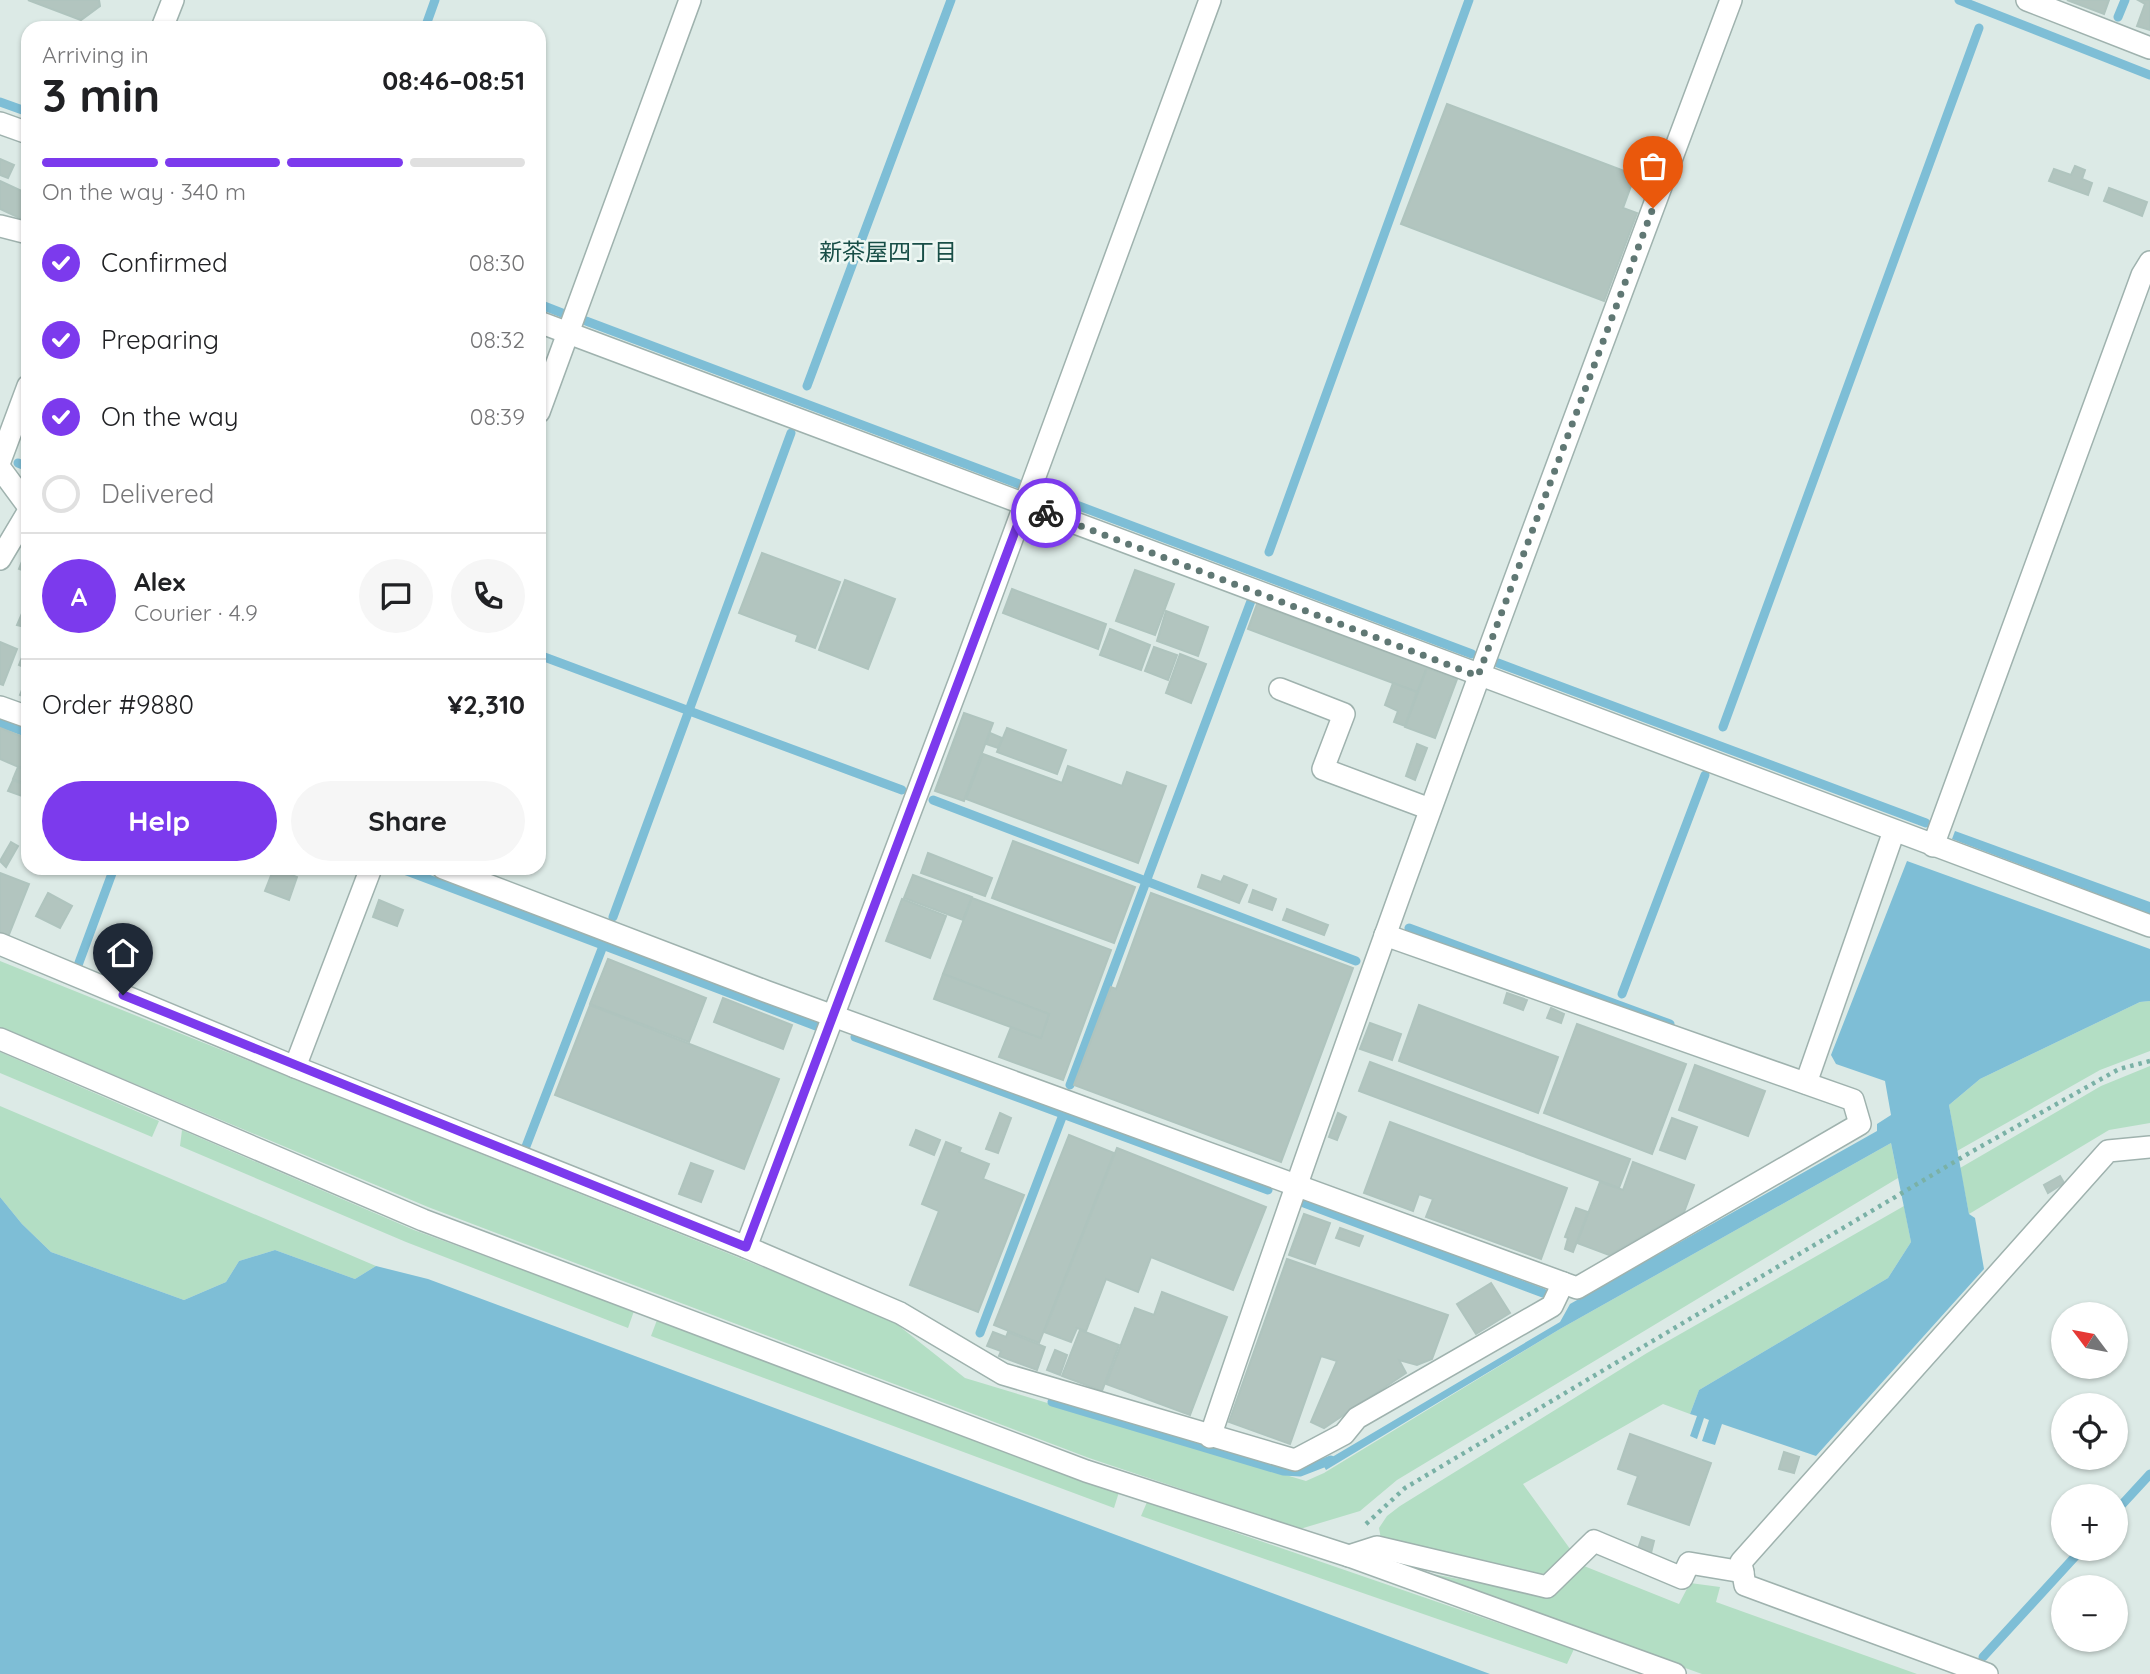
<!DOCTYPE html>
<html lang="en">
<head>
<meta charset="utf-8">
<style>
  :root { --surface:#fff; --page:#f6f6f6; --text:#202124; --muted:#757577; --line:#e0e0e0; --accent:#7c3aed }
  body { margin:0; font-family:Quicksand,"Noto Sans JP",sans-serif; background:var(--page); color:var(--text); height:100vh; display:flex; flex-direction:column; font-size:26px; white-space:nowrap }
  * { box-sizing:border-box; margin:0 }
  p { font-size:23px; color:var(--muted) }
  .icon { flex:none; width:38px; height:38px; fill:none; stroke:currentColor; stroke-width:2; stroke-linecap:round; stroke-linejoin:round }
  .map { position:relative; flex:1; overflow:hidden }
  .details { position:absolute; left:21px; top:21px; width:525px; height:854px; display:flex; flex-direction:column; background:var(--surface); border-radius:21px; box-shadow:0 2px 5px #0004 }
  .details>* { flex:none }
  .needle { width:46px; rotate:302deg }
  .tools { position:absolute; left:2051px; top:1302px; display:grid; gap:14px }
  .tools a { display:grid; place-items:center; width:77px; height:77px; border-radius:50%; background:var(--surface); box-shadow:0 2px 5px #0004; font-size:35px }
  .pin { position:absolute; display:grid; place-items:center; width:60px; height:60px; color:#fff; margin:-72px -30px; border-radius:50% 50% 50% 0; rotate:-45deg; box-shadow:0 0 7px #0007 }
  .pin .icon { rotate:45deg }
  .courier { position:absolute; display:grid; place-items:center; width:70px; height:70px; margin:-35px; border:5px solid #7c3aed; border-radius:50%; background:#fff; color:#222; box-shadow:0 2px 9px #0007 }
  .summary em { font-style:normal; font-weight:700 }
  .summary div { display:flex; flex-direction:column-reverse }
  .summary { display:flex; align-items:center; justify-content:space-between; height:119px; padding:0 21px }
  h1 { font-size:46px; font-weight:700; line-height:52px }
  .bar { display:grid; grid-template-columns:repeat(4,1fr); gap:10px 7px; align-content:center; height:84px; padding:0 21px }
  .bar i { height:9px; border-radius:5px; background:var(--line) }
  .bar .selected { background:var(--accent) }
  .bar p { grid-column:span 4 }
  .line { display:flex; align-items:center; gap:18px; padding:0 21px; border-top:2px solid var(--line) }
  .line div { flex:1 }
  .round { display:grid; place-items:center; flex:none; width:74px; height:74px; border-radius:37px; background:var(--page) }
  ol { padding:0 21px; list-style:none }
  li { display:flex; align-items:center; gap:21px; height:77px }
  li p { margin-inline-start:auto }
  li .icon { padding:7px; border-radius:50%; background:var(--accent); color:#fff; stroke-width:4 }
  li:last-child { color:var(--muted) }
  li i { width:38px; height:38px; border:4px solid var(--line); border-radius:50% }
  .button { display:flex; gap:14px; margin-top:auto; padding:14px 21px }
  .button a { flex:1; height:80px; border-radius:42px; background:var(--accent); color:#fff; font-size:28px; font-weight:700; line-height:80px; text-align:center }
  .button a+a { background:var(--page); color:var(--text) }
  .map>svg:first-child { display:block }
  .green { fill:#b3dec4 }
  .water { fill:#7ebed6 }
  .lines { fill:none; stroke-linecap:round; stroke-linejoin:round }
  .stream { stroke:#7ebed6; stroke-width:9 }
  .building { fill:#b2c5bf; stroke:#afc4be; stroke-width:2 }
  .minor-casing { stroke:#9fb2ae; stroke-width:24 }
  .path { stroke:#7ab1a6; stroke-width:4.5; stroke-dasharray:3.5 5; stroke-linecap:butt }
  .minor { stroke:#fff; stroke-width:21 }
  .done { stroke:#607874; stroke-width:7; stroke-dasharray:0 12.6 }
  .route { stroke:#7c3aed; stroke-width:9 }
  .labels { text-anchor:middle; stroke-width:5; stroke-linejoin:round; paint-order:stroke }
  .neighbourhood-label { font-size:23px; fill:#184e47; stroke:#edf7f3 }
</style>
</head>
<body>
<div class="map">
<svg width="2150" height="1674" viewBox="0 0 2150 1674">
  <rect width="100%" height="100%" fill="#dceae6"/>
  <g class="green">
    <polygon points="0,961 889,1318 965,1378 1306,1481 1324,1473 1560,1329 1891,1143 1898,1178 1397,1480 1360,1511 1300,1529 1089,1458 428,1207 0,1027"/>
    <polygon points="2150,1001 2150,1051 2100,1070 1957,1151 1949,1105 1980,1079 2140,1002"/>
    <polygon points="0,1052 159,1121 152,1137 0,1073"/>
    <polygon points="2150,1066 2150,1123 2109,1130 1969,1214 1960,1168 2101,1086"/>
    <polygon points="0,1106 376,1266 355,1279 275,1250 239,1261 226,1282 184,1300 51,1252 22,1224 0,1197"/>
    <polygon points="182,1130 414,1230 634,1311 628,1328 406,1242 180,1146"/>
    <polygon points="1904,1206 1911,1242 1888,1278 1699,1390 1690,1414 1663,1404 1523,1484 1573,1553 1551,1572 1537,1575 1381,1539 1379,1528 1387,1516 1400,1506 1647,1353"/>
    <polygon points="657,1320 1119,1492 1114,1508 651,1336"/>
    <polygon points="1147,1502 1574,1649 1567,1664 1141,1516"/>
    <polygon points="1584,1566 1679,1604 1690,1583 1720,1587 1716,1602 1917,1674 1702,1674 1412,1570 1552,1597"/>
  </g>
  <g class="water">
    <polygon points="1955,831 2150,902 2150,914 1952,839"/>
    <polygon points="1907,861 2150,949 2150,1001 2140,1002 1980,1079 1949,1105 1969,1214 1975,1218 1984,1269 1816,1456 1722,1424 1715,1445 1702,1441 1709,1420 1704,1418 1697,1439 1690,1436 1697,1416 1690,1414 1699,1390 1888,1278 1911,1242 1891,1143 1560,1329 1326,1470 1322,1463 1560,1322 1570,1304 1877,1131 1877,1124 1891,1115 1885,1081 1836,1064 1831,1055"/>
    <polygon points="0,1197 22,1224 51,1252 184,1300 226,1282 239,1261 275,1250 355,1279 376,1266 428,1279 1490,1674 0,1674"/>
  </g>
  <g class="lines">
    <g class="stream">
      <polyline points="1959,0 2150,75"/>
      <polyline points="2118,17 2125,0"/>
      <polyline points="425,28 435,0"/>
      <polyline points="0,102 28,112"/>
      <polyline points="539,304 562,313"/>
      <polyline points="586,321 1019,484"/>
      <polyline points="807,386 951,0"/>
      <polyline points="18,463 28,467"/>
      <polyline points="1042,492 1472,654"/>
      <polyline points="1269,552 1469,0"/>
      <polyline points="539,655 902,790"/>
      <polyline points="1498,663 1926,823"/>
      <polyline points="0,723 28,733"/>
      <polyline points="1723,727 1979,28"/>
      <polyline points="933,800 1356,961"/>
      <polyline points="399,868 816,1026"/>
      <polyline points="613,917 791,433"/>
      <polyline points="1409,928 1670,1024"/>
      <polyline points="77,968 114,868"/>
      <polyline points="1622,994 1705,775"/>
      <polyline points="855,1037 1268,1190"/>
      <polyline points="1070,1085 1251,601"/>
      <polyline points="525,1149 603,946"/>
      <polyline points="1304,1203 1543,1293"/>
      <polyline points="980,1333 1064,1112"/>
      <polyline points="1052,1402 1283,1471 1300,1472 1331,1460"/>
      <polyline points="2116,1511 2150,1474"/>
      <polyline points="1983,1657 2082,1549"/>
    </g>
  </g>
  <g class="building">
    <polygon points="28,0 99,0 100,6 81,20"/>
    <polygon points="2067,0 2109,0 2104,14"/>
    <polygon points="2138,0 2150,0 2150,30 2137,26 2145,4"/>
    <polygon points="1447,104 1635,175 1623,208 1637,213 1604,301 1401,224"/>
    <polygon points="0,159 14,165 8,178 0,175"/>
    <polygon points="2075,166 2085,170 2082,179 2092,183 2088,195 2049,181 2054,169 2071,175"/>
    <polygon points="0,181 28,194 28,222 0,209"/>
    <polygon points="2109,188 2147,202 2142,216 2104,201"/>
    <polygon points="27,549 28,549 28,572 19,569"/>
    <polygon points="762,553 840,582 815,648 796,641 798,635 739,613"/>
    <polygon points="1135,570 1174,584 1155,635 1116,621"/>
    <polygon points="845,580 895,599 868,669 819,650"/>
    <polygon points="1012,589 1106,624 1098,649 1003,613"/>
    <polygon points="1257,604 1427,667 1417,692 1248,629"/>
    <polygon points="23,611 28,613 25,627 17,625"/>
    <polygon points="1166,611 1208,627 1198,656 1157,641"/>
    <polygon points="1110,629 1150,645 1141,670 1100,655"/>
    <polygon points="0,642 17,649 3,685 0,684"/>
    <polygon points="28,642 28,669 19,665"/>
    <polygon points="1154,647 1177,655 1168,680 1145,671"/>
    <polygon points="1180,654 1206,664 1191,703 1166,693"/>
    <polygon points="1427,668 1457,679 1435,738 1405,727"/>
    <polygon points="28,675 28,698 20,695"/>
    <polygon points="1393,683 1417,692 1405,726 1394,722 1398,711 1385,705"/>
    <polygon points="964,713 993,723 964,801 935,791"/>
    <polygon points="0,728 28,739 28,771 0,759"/>
    <polygon points="1007,728 1066,750 1057,774 997,752"/>
    <polygon points="990,733 1002,738 998,748 986,744"/>
    <polygon points="1417,744 1427,748 1415,780 1406,776"/>
    <polygon points="983,754 1062,783 1068,766 1122,786 1127,772 1166,786 1138,863 966,799"/>
    <polygon points="18,767 28,771 28,785 13,779"/>
    <polygon points="13,780 28,786 28,798 8,791"/>
    <polygon points="1013,841 1135,887 1114,943 992,898"/>
    <polygon points="11,842 18,846 6,867 0,861"/>
    <polygon points="928,853 992,878 985,896 921,873"/>
    <polygon points="274,868 297,877 289,900 265,891"/>
    <polygon points="0,873 29,884 8,937 0,934"/>
    <polygon points="913,875 972,897 963,920 904,898"/>
    <polygon points="1202,875 1221,882 1224,876 1247,885 1239,903 1198,887"/>
    <polygon points="1253,890 1276,899 1272,910 1249,902"/>
    <polygon points="48,893 72,906 60,928 36,916"/>
    <polygon points="1151,893 1353,968 1281,1162 1074,1085 1111,987 1116,989"/>
    <polygon points="972,898 1111,950 1063,1080 999,1057 1011,1027 1041,1038 1049,1014 943,974"/>
    <polygon points="902,899 946,916 930,958 886,941"/>
    <polygon points="379,900 403,910 397,926 373,917"/>
    <polygon points="1287,909 1328,925 1324,935 1283,920"/>
    <polygon points="608,959 706,998 689,1042 590,1004"/>
    <polygon points="943,974 1049,1014 1041,1038 934,999"/>
    <polygon points="1507,993 1527,1000 1523,1010 1504,1003"/>
    <polygon points="723,998 792,1025 783,1049 714,1022"/>
    <polygon points="590,1005 779,1079 744,1169 555,1095"/>
    <polygon points="1419,1005 1558,1057 1538,1113 1399,1061"/>
    <polygon points="1551,1008 1564,1014 1561,1023 1547,1018"/>
    <polygon points="1370,1023 1401,1034 1392,1060 1360,1049"/>
    <polygon points="1577,1024 1686,1064 1652,1154 1544,1113"/>
    <polygon points="1370,1062 1630,1159 1619,1188 1359,1091"/>
    <polygon points="1695,1065 1765,1091 1748,1136 1679,1110"/>
    <polygon points="1000,1113 1011,1118 998,1153 986,1149"/>
    <polygon points="1338,1113 1346,1117 1337,1140 1329,1137"/>
    <polygon points="1672,1118 1697,1127 1685,1159 1660,1150"/>
    <polygon points="1390,1122 1567,1188 1541,1259 1426,1217 1433,1199 1419,1194 1413,1211 1364,1193"/>
    <polygon points="916,1130 940,1140 934,1155 910,1145"/>
    <polygon points="1069,1135 1114,1153 1039,1343 994,1325"/>
    <polygon points="946,1142 961,1148 959,1152 989,1164 983,1179 1024,1195 978,1312 910,1285 939,1211 922,1204"/>
    <polygon points="1117,1148 1266,1207 1233,1290 1151,1257 1138,1292 1106,1279 1086,1331 1077,1328 1071,1342 1044,1332"/>
    <polygon points="1633,1162 1694,1185 1684,1212 1609,1255 1577,1243 1600,1182 1623,1190"/>
    <polygon points="691,1163 713,1171 701,1202 679,1194"/>
    <polygon points="2060,1176 2064,1183 2048,1193 2044,1185"/>
    <polygon points="1576,1208 1588,1212 1573,1252 1565,1249 1568,1238 1565,1237"/>
    <polygon points="1304,1214 1330,1223 1315,1264 1289,1255"/>
    <polygon points="1340,1228 1363,1236 1359,1246 1336,1238"/>
    <polygon points="1287,1259 1448,1315 1432,1359 1417,1365 1399,1360 1406,1373 1324,1428 1311,1422 1337,1361 1321,1356 1290,1444 1229,1422"/>
    <polygon points="1491,1283 1510,1313 1476,1334 1457,1304"/>
    <polygon points="1162,1292 1227,1317 1190,1415 1106,1384 1135,1308 1154,1315"/>
    <polygon points="1080,1330 1119,1345 1102,1391 1062,1376"/>
    <polygon points="993,1332 1006,1337 1008,1332 1045,1347 1037,1370 999,1356 1001,1351 987,1346"/>
    <polygon points="1055,1350 1067,1355 1060,1375 1047,1370"/>
    <polygon points="1630,1434 1711,1463 1689,1525 1628,1504 1638,1476 1618,1469"/>
    <polygon points="1784,1452 1799,1457 1794,1473 1779,1469"/>
    <polygon points="1642,1537 1654,1541 1651,1553 1638,1549"/>
  </g>
  <g class="lines">
    <g class="minor-casing">
      <g id="minor">
        <polyline points="2027,0 2150,48"/>
        <polyline points="162,28 173,0"/>
        <polyline points="0,123 28,133"/>
        <polyline points="0,226 28,233"/>
        <polyline points="539,322 2150,926"/>
        <polyline points="539,412 690,0"/>
        <polyline points="0,461 28,386"/>
        <polyline points="0,468 28,506"/>
        <polyline points="0,559 28,512"/>
        <polyline points="1280,689 1344,714 1323,769 1430,809"/>
        <polyline points="0,707 28,717"/>
        <polyline points="1933,846 2142,275 2150,262"/>
        <polyline points="443,868 765,991 1577,1288 1860,1124 1853,1100 1385,935"/>
        <polyline points="0,944 295,1067 746,1247 900,1313 1003,1374 1295,1460 1344,1434 1357,1418 1552,1306 1563,1283"/>
        <polyline points="0,1039 423,1220 1086,1471 1349,1556 1675,1674"/>
        <polyline points="295,1067 371,868"/>
        <polyline points="1806,1083 1894,831"/>
        <polyline points="746,1247 966,664 1210,0"/>
        <path d="M1210,1437C1373,954 1552,477 1731,0"/>
        <polyline points="1349,1556 1377,1547 1547,1587 1594,1541 1682,1578 1689,1563 1743,1572"/>
        <polyline points="1987,1674 1745,1585 1741,1562 2108,1151 2150,1147"/>
      </g>
    </g>
    <polyline class="path" points="1366,1524 1405,1488 1971,1152 2119,1069 2150,1061"/>
    <use href="#minor" class="minor"/>
  </g>
  <g class="lines">
    <polyline class="done" points="1046,513 1478,676 1653,208"/>
    <polyline class="route" points="123,995 746,1247 1025,505 1046,513"/>
  </g>
  <g class="labels">
    <g class="neighbourhood-label">
      <text x="888" y="260">新茶屋四丁目</text>
    </g>
  </g>
</svg>
<div class="tools">
<a><svg class="needle" viewBox="-14 -14 28 28"><path d="M0-13l5 13h-10z" fill="#e53935"/><path d="M0 13l5-13h-10z" fill="#757577"/></svg></a>
<a><svg class="icon" aria-label="locate" viewBox="0 0 24 24"><circle cx="12" cy="12" r="6"/><path d="M12 2v4M12 18v4M2 12h4M18 12h4"/></svg></a>
<a>+</a>
<a>−</a>
</div>
<div class="pin" style="left:1653px;top:208px;background:#ea580c"><svg class="icon" aria-label="bag" viewBox="0 0 24 24"><path d="M5 8h14l-1 12H6zM9 8a3 3 0 0 1 6 0"/></svg></div>
<div class="pin" style="left:123px;top:995px;background:#1f2937"><svg class="icon" aria-label="home" viewBox="0 0 24 24"><path d="M3 11l9-7 9 7M6 9v11h12V9"/></svg></div>
<div class="courier" style="left:1046px;top:513px"><svg class="icon" aria-label="bike" viewBox="0 0 24 24"><circle cx="6" cy="16" r="4"/><circle cx="18" cy="16" r="4"/><path d="M6 16l4-8h5l3 8M10 8l3 8H6M13 5h3"/></svg></div>
<section class="details">
<div class="summary"><div><h1>3 min</h1><p>Arriving in</p></div><em>08:46–08:51</em></div>
<div class="bar"><i class="selected"></i><i class="selected"></i><i class="selected"></i><i></i><p>On the way · 340 m</p></div>
<ol>
<li><svg class="icon" aria-label="check" viewBox="0 0 24 24"><path d="M5 12l5 5 9-10"/></svg>Confirmed<p>08:30</p></li>
<li><svg class="icon" aria-label="check" viewBox="0 0 24 24"><path d="M5 12l5 5 9-10"/></svg>Preparing<p>08:32</p></li>
<li><svg class="icon" aria-label="check" viewBox="0 0 24 24"><path d="M5 12l5 5 9-10"/></svg>On the way<p>08:39</p></li>
<li><i></i>Delivered</li>
</ol>
<div class="line" style="height:126px"><b class="round" style="background:var(--accent);color:#fff">A</b><div><b>Alex</b><p>Courier · 4.9</p></div><a class="round"><svg class="icon" aria-label="chat" viewBox="0 0 24 24"><path d="M4 5h16v11H9l-5 4z"/></svg></a><a class="round"><svg class="icon" aria-label="phone" viewBox="0 0 24 24"><path d="M5 4h4l2 5-3 2q2 4 5 5l2-3 5 2v4C11 20 4 13 5 4z"/></svg></a></div>
<div class="line" style="height:91px"><div>Order #9880</div><b>¥2,310</b></div>
<div class="button"><a>Help</a><a>Share</a></div>
</section>
</div>
</body>
</html>
